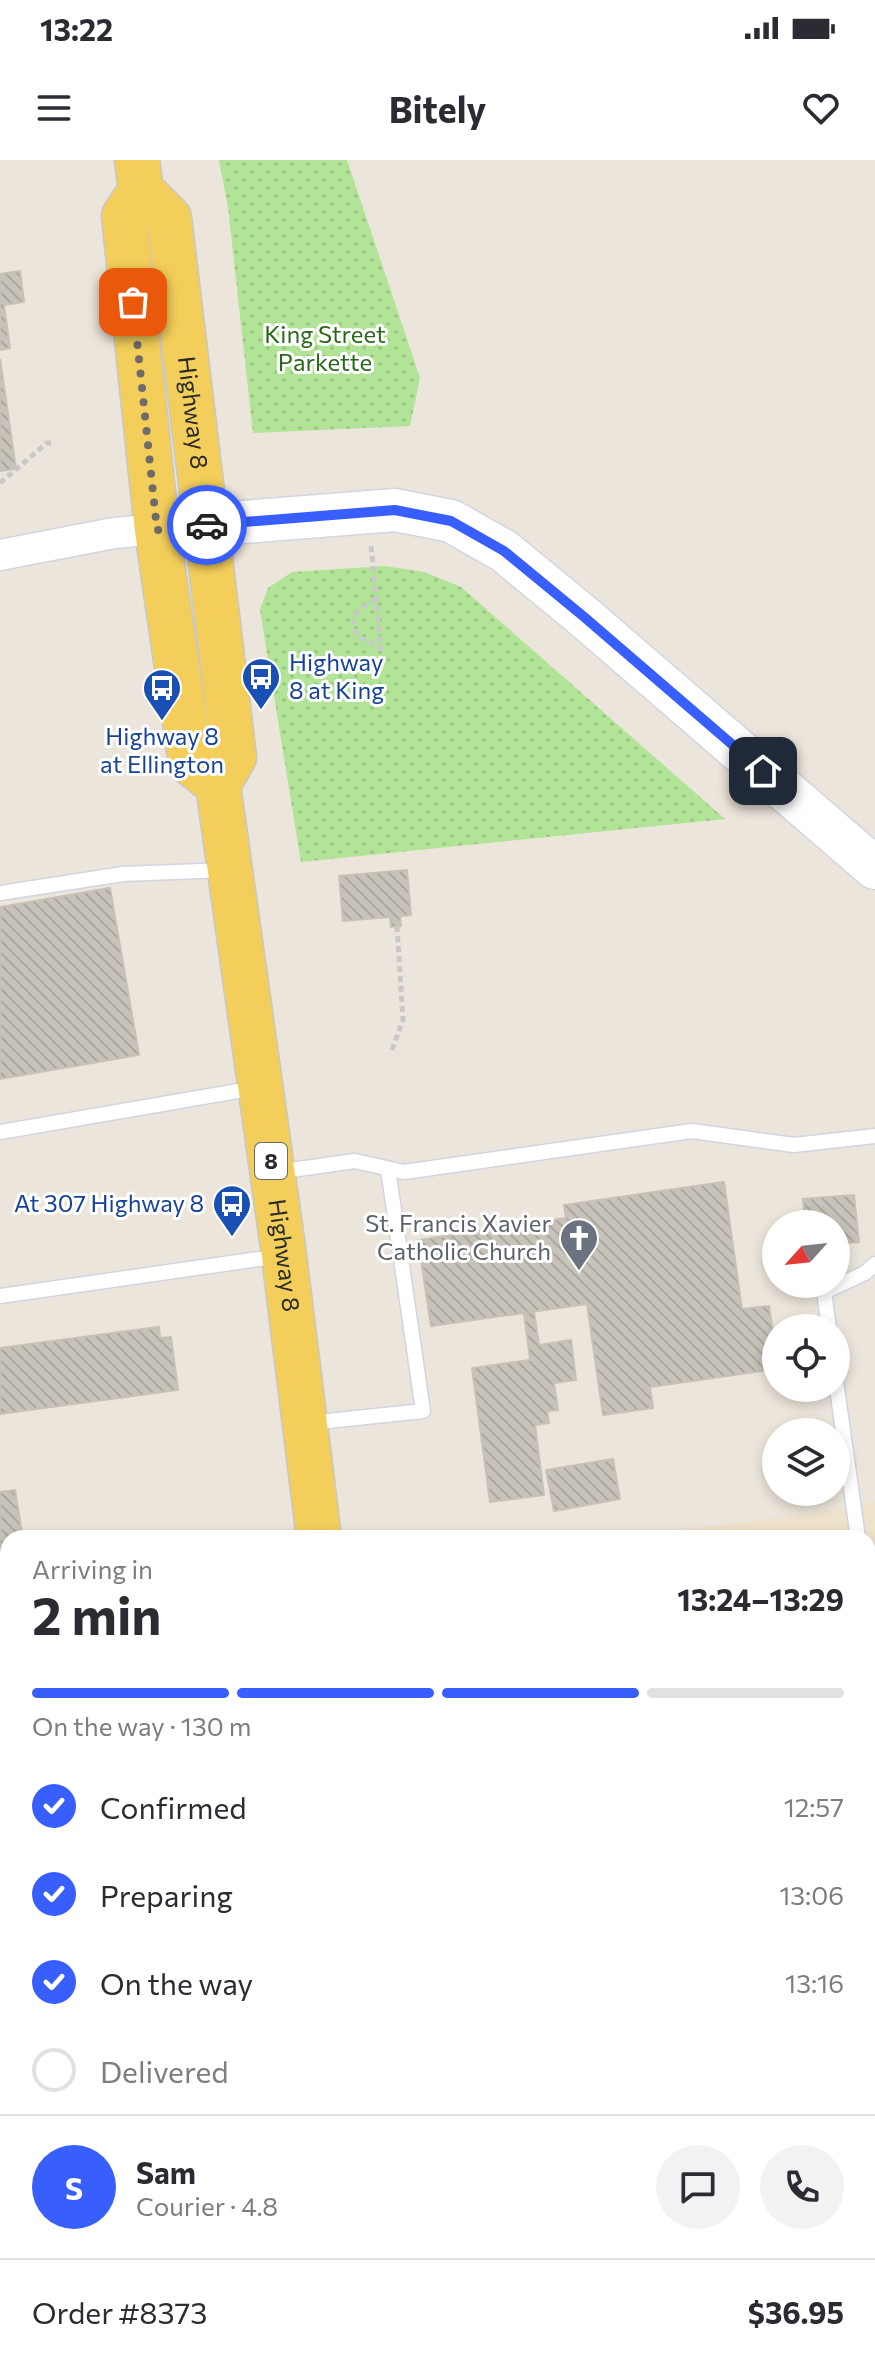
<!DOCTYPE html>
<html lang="en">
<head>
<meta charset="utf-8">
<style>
  :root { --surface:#fff; --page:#f2f2f3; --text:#2b2b33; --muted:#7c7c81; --line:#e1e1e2; --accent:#385efd }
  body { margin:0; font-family:Commissioner,sans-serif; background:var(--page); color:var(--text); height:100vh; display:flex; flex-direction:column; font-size:30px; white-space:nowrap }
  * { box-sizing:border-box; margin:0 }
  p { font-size:26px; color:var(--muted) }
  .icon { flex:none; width:44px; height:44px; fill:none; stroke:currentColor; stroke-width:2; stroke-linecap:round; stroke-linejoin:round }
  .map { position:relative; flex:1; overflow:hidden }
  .panel { position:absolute; left:0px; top:1370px; width:876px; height:848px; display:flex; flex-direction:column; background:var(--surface); border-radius:24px 24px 0 0; box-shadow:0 4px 12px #0003 }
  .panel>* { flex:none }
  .needle { width:52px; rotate:243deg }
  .fabs { position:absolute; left:762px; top:1050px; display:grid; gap:16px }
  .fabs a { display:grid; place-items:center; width:88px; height:88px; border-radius:50%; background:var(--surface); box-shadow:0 4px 12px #0003; font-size:40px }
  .pin { position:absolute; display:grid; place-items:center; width:68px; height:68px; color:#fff; margin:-34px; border-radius:16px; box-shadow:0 4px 12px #0006 }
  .courier { position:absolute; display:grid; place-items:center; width:80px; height:80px; margin:-40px; border:6px solid #385efd; border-radius:50%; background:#fff; color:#222; box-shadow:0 2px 10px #0007 }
  .overview em { font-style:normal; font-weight:700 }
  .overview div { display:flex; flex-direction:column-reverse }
  .overview { display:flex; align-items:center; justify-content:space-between; height:136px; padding:0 32px }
  h1 { font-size:52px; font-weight:700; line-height:60px }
  .bar { display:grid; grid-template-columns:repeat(4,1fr); gap:12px 8px; align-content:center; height:96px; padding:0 32px }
  .bar i { height:10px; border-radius:6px; background:var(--line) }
  .bar .current { background:var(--accent) }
  .bar p { grid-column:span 4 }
  .line { display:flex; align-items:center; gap:20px; padding:0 32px; border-top:2px solid var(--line) }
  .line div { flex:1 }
  .round { display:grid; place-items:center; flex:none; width:84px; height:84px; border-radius:42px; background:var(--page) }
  ol { padding:0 32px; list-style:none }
  li { display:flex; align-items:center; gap:24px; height:88px }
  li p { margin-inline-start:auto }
  li .icon { padding:8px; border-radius:50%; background:var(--accent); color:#fff; stroke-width:4 }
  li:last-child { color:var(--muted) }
  li i { width:44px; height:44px; border:4px solid var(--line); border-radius:50% }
  .status { display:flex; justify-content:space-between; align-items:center; height:56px; padding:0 40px; background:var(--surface); direction:ltr }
  .status svg { height:22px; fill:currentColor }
  header { display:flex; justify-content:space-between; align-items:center; height:104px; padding:0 32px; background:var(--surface); font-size:36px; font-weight:700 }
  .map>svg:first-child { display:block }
  .education { fill:#eee2ca }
  .park { fill:url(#park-dots) }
  .building { fill:url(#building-back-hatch); stroke:#c8c1b5; stroke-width:2 }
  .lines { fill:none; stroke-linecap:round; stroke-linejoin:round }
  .service-casing { stroke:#d1d4e3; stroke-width:17 }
  .minor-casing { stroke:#d1d4e3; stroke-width:33 }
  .tertiary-casing { stroke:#d1d4e3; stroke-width:39 }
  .secondary-casing { stroke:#d1d4e3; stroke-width:45 }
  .primary-casing { stroke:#c8c8c8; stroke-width:47 }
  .path { stroke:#c8c8c8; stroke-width:5; stroke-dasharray:6 4; stroke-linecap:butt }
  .service { stroke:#fff; stroke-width:14 }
  .minor { stroke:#fff; stroke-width:30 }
  .tertiary { stroke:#fff; stroke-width:36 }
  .secondary { stroke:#fff; stroke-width:42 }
  .primary { stroke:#f3ce5a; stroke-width:44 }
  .done { stroke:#6e6b68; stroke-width:8; stroke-dasharray:0 14.4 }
  .route { stroke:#385efd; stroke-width:10 }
  .labels { text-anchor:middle; stroke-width:6; stroke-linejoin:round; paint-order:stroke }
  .shield { fill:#fff; stroke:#6a6a6a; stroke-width:2 }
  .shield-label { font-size:22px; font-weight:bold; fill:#2a2a2a }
  .park-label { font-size:24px; fill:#2a6819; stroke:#fff }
  .street-label { font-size:24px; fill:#2a2a2a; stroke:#fff }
  .transit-label { font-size:24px; fill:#164399; stroke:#fff; text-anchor:start }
  .worship-label { font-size:24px; fill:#5b616d; stroke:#fff; text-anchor:end }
</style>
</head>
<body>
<div class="status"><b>13:22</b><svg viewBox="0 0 49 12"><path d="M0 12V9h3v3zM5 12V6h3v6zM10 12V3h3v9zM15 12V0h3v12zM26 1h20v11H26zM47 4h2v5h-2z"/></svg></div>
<header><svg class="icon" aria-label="menu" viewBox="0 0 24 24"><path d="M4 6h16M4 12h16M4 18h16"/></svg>Bitely<svg class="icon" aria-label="heart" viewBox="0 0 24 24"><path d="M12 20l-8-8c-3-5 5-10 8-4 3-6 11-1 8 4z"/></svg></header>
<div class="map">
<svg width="875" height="2218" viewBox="0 0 875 2218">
  <defs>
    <pattern id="park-dots" width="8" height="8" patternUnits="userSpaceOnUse" patternTransform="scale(2)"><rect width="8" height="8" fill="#b2e497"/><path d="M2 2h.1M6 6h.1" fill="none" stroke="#99c482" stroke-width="1.8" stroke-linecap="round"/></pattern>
    <pattern id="building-back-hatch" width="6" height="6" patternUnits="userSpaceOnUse" patternTransform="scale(2)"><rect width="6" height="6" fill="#c7c3ba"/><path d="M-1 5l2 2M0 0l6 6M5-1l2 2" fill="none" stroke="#aba8a0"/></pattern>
  </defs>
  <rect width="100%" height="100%" fill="#ece5db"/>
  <g class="education">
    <polygon points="875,1342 875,1685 868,1686 868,1378 615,1378 794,1356"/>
    <polygon points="868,1990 875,2059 875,2116 868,2117"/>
  </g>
  <g class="park">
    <polygon points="219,0 347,0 420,218 410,266 253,273 228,47"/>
    <polygon points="385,406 424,412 461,427 725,659 301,702 260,450 268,428 292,412"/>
  </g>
  <g class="building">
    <polygon points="20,111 24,142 4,145 10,188 0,190 0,114"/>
    <polygon points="0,199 16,309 0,311"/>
    <polygon points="407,710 411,755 400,756 401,766 391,767 390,757 343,761 339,716"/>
    <polygon points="110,728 139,895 0,919 0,747"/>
    <polygon points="724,1022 742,1149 769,1146 776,1191 776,1209 650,1227 653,1248 603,1255 587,1144 431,1166 418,1080 566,1058 564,1045"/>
    <polygon points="854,1035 859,1082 836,1084 836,1064 805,1064 803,1039"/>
    <polygon points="534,1152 539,1185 571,1180 576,1220 554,1223 558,1250 547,1251 549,1263 535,1265 544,1335 490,1342 472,1208 530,1200 524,1153"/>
    <polygon points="159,1167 160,1178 171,1177 178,1230 0,1254 0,1188"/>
    <polygon points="613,1299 620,1339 554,1351 546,1310"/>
    <polygon points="15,1330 23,1378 8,1378 8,1389 0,1391 0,1332"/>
  </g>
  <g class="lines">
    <g class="service-casing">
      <g id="service">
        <polyline points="0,733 123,714 226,710"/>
        <polyline points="0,972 256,928"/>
        <polyline points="277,1012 355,1001 404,1012 692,971 794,985 875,976"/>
        <polyline points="0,1136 280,1096"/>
        <polyline points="829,1168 824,1132 865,1113 875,1104"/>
        <polyline points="836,1221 858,1378"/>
        <polyline points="309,1263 423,1251 388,1009"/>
      </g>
    </g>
    <g class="minor-casing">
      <polyline id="minor" points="0,395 114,373 205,365"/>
    </g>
    <g class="tertiary-casing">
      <g id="tertiary">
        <polyline points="868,2169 875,2168"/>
        <polyline points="539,2218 592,2210"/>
      </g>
    </g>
    <g class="secondary-casing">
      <polyline id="secondary" points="205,365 395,350 451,361 504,391 583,456 875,708"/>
    </g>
    <g class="primary-casing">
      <g id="primary">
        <path id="s1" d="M137,0L141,30L169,58L234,597L218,625L284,1095L319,1378"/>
        <polyline points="141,30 124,56 157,370 191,603 218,625"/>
        <polyline points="422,2210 423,2218"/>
      </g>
    </g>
    <g class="path">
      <polyline points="0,323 47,283 55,283"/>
      <polyline points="371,386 381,492"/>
      <path d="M376,440C344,452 347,480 380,485"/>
      <polyline points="392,890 403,860 397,766"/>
    </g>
    <use href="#service" class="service"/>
    <use href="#minor" class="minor"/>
    <use href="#tertiary" class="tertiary"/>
    <use href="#secondary" class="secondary"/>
    <use href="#primary" class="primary"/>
  </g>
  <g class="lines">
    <polyline class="done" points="133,142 157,370 207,365"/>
    <polyline class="route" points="207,365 395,350 451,361 504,391 583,456 763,611"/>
  </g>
  <defs>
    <g id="bus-pin" transform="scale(2)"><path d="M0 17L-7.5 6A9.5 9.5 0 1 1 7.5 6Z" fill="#1a4fb4" stroke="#fff"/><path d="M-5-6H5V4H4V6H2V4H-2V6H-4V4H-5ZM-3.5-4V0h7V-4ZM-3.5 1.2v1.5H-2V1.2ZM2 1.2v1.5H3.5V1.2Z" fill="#fff"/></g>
    <g id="church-pin" transform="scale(2)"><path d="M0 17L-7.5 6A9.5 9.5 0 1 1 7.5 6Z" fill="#6b7280" stroke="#fff"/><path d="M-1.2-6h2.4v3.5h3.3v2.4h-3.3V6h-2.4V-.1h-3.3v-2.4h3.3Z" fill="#fff"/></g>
  </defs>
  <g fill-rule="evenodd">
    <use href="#bus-pin" x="261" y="517"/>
    <use href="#bus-pin" x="162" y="528"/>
    <use href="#bus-pin" x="232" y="1044"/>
    <use href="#church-pin" x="579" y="1078"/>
  </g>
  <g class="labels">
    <rect class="shield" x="255" y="983" width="32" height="36" rx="6"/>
    <g class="shield-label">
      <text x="271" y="1009">8</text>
    </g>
    <g class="park-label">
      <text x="325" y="183">King Street<tspan x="325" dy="28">Parkette</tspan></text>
    </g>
    <g class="street-label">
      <text dy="8" stroke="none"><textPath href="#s1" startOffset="266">Highway 8</textPath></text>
      <text dy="8" stroke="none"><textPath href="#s1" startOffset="1120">Highway 8</textPath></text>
    </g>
    <g class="transit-label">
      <text x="289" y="511">Highway<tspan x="289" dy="28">8 at King</tspan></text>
      <text x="162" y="585" text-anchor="middle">Highway 8<tspan x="162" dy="28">at Ellington</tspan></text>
      <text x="204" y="1052" text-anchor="end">At 307 Highway 8</text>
    </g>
    <g class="worship-label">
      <text x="551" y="1072">St. Francis Xavier<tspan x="551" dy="28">Catholic Church</tspan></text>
    </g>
  </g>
</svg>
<div class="fabs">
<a><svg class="needle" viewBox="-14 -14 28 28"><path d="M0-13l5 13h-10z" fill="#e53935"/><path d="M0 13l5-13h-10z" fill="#7c7c81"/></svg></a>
<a><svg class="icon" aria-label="locate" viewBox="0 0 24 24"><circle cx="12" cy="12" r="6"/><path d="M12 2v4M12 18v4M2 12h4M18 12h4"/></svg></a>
<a><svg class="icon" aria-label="layers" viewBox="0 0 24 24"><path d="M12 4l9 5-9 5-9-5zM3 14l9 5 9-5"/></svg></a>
</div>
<div class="pin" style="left:133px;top:142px;background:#ea580c"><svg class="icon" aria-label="bag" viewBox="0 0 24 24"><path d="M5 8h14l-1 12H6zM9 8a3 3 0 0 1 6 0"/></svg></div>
<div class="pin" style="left:763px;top:611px;background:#1f2937"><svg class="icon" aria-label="home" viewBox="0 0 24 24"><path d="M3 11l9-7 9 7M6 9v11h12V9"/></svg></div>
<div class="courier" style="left:207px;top:365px"><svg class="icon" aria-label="car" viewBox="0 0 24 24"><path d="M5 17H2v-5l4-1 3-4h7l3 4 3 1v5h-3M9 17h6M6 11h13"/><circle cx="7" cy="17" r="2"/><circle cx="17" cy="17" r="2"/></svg></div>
<section class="panel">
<div class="overview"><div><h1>2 min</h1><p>Arriving in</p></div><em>13:24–13:29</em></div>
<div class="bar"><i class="current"></i><i class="current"></i><i class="current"></i><i></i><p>On the way · 130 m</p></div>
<ol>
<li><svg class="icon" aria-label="check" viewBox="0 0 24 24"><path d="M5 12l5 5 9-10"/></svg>Confirmed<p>12:57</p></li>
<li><svg class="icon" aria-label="check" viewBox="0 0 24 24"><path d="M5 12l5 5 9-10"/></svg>Preparing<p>13:06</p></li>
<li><svg class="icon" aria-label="check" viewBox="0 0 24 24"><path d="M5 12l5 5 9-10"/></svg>On the way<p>13:16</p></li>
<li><i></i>Delivered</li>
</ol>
<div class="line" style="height:144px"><b class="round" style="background:var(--accent);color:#fff">S</b><div><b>Sam</b><p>Courier · 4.8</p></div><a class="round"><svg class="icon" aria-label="chat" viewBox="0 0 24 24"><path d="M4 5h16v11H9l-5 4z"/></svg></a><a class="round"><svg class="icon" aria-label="phone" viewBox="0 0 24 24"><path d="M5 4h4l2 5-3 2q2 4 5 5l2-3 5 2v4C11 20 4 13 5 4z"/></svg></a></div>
<div class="line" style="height:104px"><div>Order #8373</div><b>$36.95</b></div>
</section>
</div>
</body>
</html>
